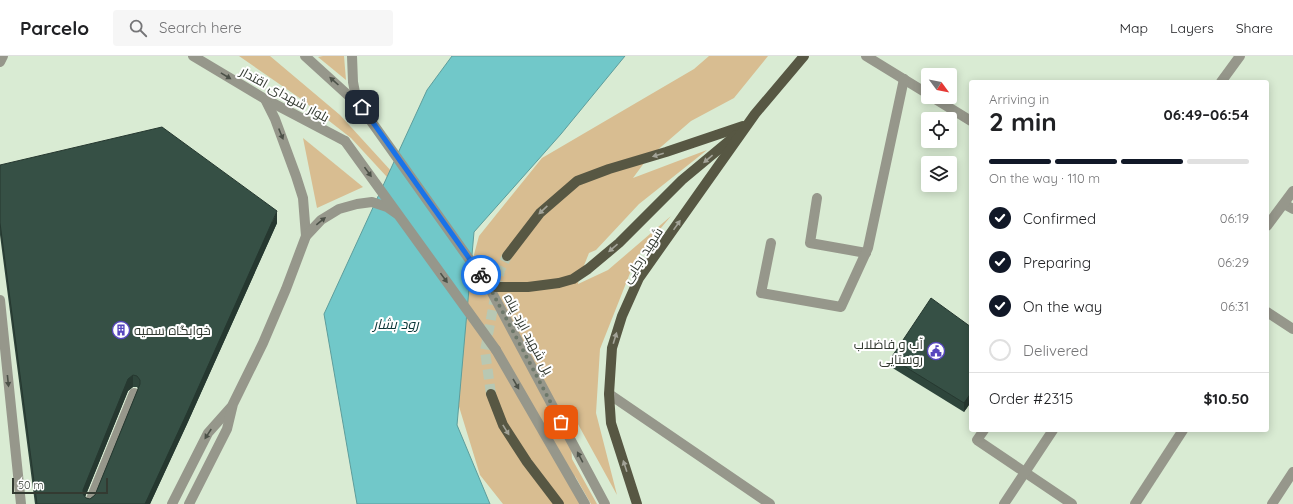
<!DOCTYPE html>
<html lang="en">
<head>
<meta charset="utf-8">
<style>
  :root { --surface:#fff; --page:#f6f6f6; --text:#202124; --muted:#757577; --line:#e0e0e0; --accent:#111827 }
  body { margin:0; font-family:Quicksand,Cairo,sans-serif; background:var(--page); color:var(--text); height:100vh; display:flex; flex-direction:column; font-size:15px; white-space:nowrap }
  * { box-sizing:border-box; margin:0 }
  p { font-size:13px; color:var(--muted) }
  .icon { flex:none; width:22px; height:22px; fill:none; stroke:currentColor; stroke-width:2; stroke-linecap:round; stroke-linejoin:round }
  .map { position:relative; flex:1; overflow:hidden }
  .details { position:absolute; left:969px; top:24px; width:300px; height:352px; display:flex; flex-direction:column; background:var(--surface); border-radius:4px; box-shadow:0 2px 10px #0003 }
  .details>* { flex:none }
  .needle { width:26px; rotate:122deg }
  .tools { position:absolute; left:921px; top:12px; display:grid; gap:8px }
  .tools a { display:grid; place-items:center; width:36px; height:36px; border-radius:4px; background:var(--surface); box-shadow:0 2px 10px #0003; font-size:20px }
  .scale { position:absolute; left:12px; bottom:10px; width:96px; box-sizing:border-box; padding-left:4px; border:2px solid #333a31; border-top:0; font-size:11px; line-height:14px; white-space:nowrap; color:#333a31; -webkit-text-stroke:3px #fff; paint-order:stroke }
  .pin { position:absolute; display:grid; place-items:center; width:34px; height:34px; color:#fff; margin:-17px; border-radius:8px; box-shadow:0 2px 6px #0006 }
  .courier { position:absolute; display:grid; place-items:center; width:40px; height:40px; margin:-20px; border:3px solid #1a73e8; border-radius:50%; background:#fff; color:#222; box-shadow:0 1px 5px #0007 }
  .headline em { font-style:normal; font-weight:800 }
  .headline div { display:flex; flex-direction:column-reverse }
  .headline { display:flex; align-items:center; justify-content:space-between; height:68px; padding:0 20px }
  h1 { font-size:26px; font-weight:800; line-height:30px }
  .bar { display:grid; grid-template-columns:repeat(4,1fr); gap:6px 4px; align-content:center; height:48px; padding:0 20px }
  .bar i { height:5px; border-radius:3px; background:var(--line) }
  .bar .on { background:var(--accent) }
  .bar p { grid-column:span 4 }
  .line { display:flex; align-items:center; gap:10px; padding:0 20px; border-top:1px solid var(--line) }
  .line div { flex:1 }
  ol { padding:0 20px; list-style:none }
  li { display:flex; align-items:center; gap:12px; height:44px }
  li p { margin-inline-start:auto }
  li .icon { padding:4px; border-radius:50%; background:var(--accent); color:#fff; stroke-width:4 }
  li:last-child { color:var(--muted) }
  li i { width:22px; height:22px; border:2px solid var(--line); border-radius:50% }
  header { display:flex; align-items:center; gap:24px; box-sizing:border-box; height:56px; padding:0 20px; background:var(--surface); border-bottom:1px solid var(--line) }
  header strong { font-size:19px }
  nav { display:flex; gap:22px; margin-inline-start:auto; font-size:14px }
  .search { width:280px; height:36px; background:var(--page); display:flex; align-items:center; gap:10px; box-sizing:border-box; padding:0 14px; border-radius:4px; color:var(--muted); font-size:15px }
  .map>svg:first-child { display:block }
  .green { fill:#d8bd91 }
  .water { fill:#71c8c9; stroke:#5e9d9b }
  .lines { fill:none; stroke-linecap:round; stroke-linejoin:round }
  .major-tunnel { stroke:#b8c8b3; stroke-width:10; stroke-dasharray:10 5; stroke-linecap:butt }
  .minor { stroke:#96978b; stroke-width:10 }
  .major { stroke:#575743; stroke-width:10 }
  .minor-bridge { stroke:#96978b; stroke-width:10 }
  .wall { fill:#2e453b; fill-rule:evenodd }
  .shaded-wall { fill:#263830 }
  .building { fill:#365045; stroke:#263830; fill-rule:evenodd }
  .oneway { fill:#4c5148 }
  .oneway2 { fill:#a3a398 }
  .done { stroke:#6d786a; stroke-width:4; stroke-dasharray:0 7.2 }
  .route { stroke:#1a73e8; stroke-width:5 }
  .labels { text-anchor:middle; stroke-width:4; stroke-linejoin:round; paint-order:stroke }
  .street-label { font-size:13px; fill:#333a31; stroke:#fff }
  .poi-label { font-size:13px; fill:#333a31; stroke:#fff; text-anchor:start }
  .water-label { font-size:14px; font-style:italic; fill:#0a3536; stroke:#fff }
</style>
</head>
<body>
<header>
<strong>Parcelo</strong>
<div class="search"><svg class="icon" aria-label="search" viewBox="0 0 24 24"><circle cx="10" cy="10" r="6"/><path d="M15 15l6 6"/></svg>Search here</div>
<nav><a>Map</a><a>Layers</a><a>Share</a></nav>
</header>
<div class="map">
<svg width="1293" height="448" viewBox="0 0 1293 448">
  <rect width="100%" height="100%" fill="#d9ebd3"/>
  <g class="green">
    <polygon points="239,0 270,0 340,59 403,128 471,210 479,180 542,102 694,13 709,0 768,0 734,42 691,65 647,103 633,122 707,94 639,148 596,194 589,197 579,222 578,228 608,214 671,160 636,202 600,293 596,357 617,439 568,350 572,403 597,448 591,448 575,420 581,448 503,448 480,419 449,318 398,133 351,82 301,43"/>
    <polygon points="323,0 344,0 346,24 318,1"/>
    <polygon points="303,82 363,131 317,152"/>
  </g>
  <polygon class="water" points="452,0 625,0 561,78 474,176 457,369 490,448 357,448 324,258 427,34"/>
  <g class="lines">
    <polyline class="major-tunnel" points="491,338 485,295 500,214 507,200"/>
    <g class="minor">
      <polyline points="193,0 265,43 345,85"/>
      <polyline points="305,0 361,51 489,231 605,448"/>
      <polyline points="352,0 353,26 357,47"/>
      <polyline points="866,0 928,38"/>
      <polyline points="0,6 3,0"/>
      <polyline points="1221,26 1240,0"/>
      <polyline points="932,41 971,65"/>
      <polyline points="265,43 275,63 296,120 303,142 306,180"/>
      <polyline points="817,142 810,187 866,197"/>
      <polyline points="1284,148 1293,153"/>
      <polyline points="1267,170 1293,135"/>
      <polyline points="771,187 761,237 841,251 868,192 904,23"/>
      <polyline points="0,244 21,448"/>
      <polyline points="1267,256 1293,273"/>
      <polyline points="496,294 585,448"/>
      <polyline points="609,338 770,448"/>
      <polyline points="984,374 977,384 1072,448"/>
      <polyline points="89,448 134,337"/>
      <polyline points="172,448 208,377 232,350"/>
      <polyline points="189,448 227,373 233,348 263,287 286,233 306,180 321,164 339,153 357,148 372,146 387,151 397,158"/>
      <polyline points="1004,448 1053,374"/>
      <polyline points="1135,448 1183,374"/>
      <polyline points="1272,448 1293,416"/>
    </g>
    <g class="major">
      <polyline points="507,200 540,157 577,125 609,113 666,96 743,70"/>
      <polyline points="489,231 528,231 559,227 573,223 588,213 619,187 682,124 736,79"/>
      <polyline points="491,338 503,369 527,406 559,448"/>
      <polyline points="637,448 611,367 609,338 612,292 622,260 639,222 755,58 804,0"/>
    </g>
    <polyline class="minor-bridge" points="345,85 496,294"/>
  </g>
  <g class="wall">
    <path d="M0,109L277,167L187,368L150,448H35L0,179ZM133,331H137L138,333L95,439L90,443L86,442L85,441L128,335Z"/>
    <polygon points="971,271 971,346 964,356 891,311 891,302"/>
  </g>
  <g class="shaded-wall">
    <polygon points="277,155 277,167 187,368 150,448 145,448"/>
    <polygon points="133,319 133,331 128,335 83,446 83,448 83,434 128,323"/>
    <polygon points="971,337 971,346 964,356 964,347"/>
  </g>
  <g class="building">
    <path d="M162,71L277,155L187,357L145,448H37L0,167V109ZM133,319L137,320L140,324V328L95,439L90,443L86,442L83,438V434L128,323Z"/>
    <polygon points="931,242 971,271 971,337 964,347 891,302"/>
  </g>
  <defs><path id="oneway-solid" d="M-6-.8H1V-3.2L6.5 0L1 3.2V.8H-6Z"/></defs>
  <g class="oneway">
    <use href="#oneway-solid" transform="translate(226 20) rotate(31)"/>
    <use href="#oneway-solid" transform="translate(334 25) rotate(-138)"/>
    <use href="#oneway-solid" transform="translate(281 78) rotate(68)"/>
    <use href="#oneway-solid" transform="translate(368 116) rotate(54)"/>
    <use href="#oneway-solid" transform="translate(321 165) rotate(-39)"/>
    <use href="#oneway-solid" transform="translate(444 222) rotate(54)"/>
    <use href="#oneway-solid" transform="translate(8 325) rotate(84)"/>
    <use href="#oneway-solid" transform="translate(516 328) rotate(60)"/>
    <use href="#oneway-solid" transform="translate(208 378) rotate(123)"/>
    <use href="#oneway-solid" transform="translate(580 401) rotate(-118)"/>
  </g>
  <g class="oneway2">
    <use href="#oneway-solid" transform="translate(658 99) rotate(164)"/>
    <use href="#oneway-solid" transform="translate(708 103) rotate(140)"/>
    <use href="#oneway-solid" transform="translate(543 154) rotate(137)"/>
    <use href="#oneway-solid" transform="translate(677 169) rotate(-55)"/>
    <use href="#oneway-solid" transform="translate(613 192) rotate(139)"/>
    <use href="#oneway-solid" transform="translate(615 282) rotate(-73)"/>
    <use href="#oneway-solid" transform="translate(506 374) rotate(58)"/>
    <use href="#oneway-solid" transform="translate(625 410) rotate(-108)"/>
  </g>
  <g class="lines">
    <polyline class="done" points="481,219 489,230 561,366"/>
    <polyline class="route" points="362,51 481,219"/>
  </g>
  <defs>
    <g id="building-ring" transform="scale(0.9)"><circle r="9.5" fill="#fff" stroke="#5746be" stroke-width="1.5"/><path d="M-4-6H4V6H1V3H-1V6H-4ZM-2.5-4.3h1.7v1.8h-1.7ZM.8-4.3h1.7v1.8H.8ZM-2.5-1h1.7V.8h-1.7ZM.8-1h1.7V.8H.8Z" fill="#5746be"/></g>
    <g id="civic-ring" transform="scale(0.9)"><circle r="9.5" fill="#fff" stroke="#5746be" stroke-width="1.5"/><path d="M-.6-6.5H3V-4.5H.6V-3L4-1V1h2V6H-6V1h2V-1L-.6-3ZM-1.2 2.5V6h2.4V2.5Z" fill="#5746be"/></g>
  </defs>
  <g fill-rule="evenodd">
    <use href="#building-ring" x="121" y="274"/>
    <use href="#civic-ring" x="936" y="295"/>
  </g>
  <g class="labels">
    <g class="street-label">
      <text transform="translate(285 38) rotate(29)" y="5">بلوار شهدای اقتدار</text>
      <text transform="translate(642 199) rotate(-57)" y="5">شهید رجایی</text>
      <text transform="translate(529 278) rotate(62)" y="5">پل شهید ایزد پناه</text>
    </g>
    <g class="poi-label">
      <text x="134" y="279">خوابگاه سمیه</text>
      <text x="923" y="293" text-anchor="end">آب و فاضلاب<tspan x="923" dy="15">روستایی</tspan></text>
    </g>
    <g class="water-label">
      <text x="396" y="273">رود بشار</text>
    </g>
  </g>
</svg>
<div class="tools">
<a><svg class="needle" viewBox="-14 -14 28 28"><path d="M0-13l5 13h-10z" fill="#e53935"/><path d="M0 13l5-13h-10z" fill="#757577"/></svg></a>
<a><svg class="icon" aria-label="locate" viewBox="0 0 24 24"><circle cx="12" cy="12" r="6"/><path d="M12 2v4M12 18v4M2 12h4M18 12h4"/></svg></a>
<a><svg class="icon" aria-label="layers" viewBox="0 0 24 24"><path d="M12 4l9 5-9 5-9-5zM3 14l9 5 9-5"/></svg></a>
</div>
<div class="scale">50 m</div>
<div class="pin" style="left:561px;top:366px;background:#ea580c"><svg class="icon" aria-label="bag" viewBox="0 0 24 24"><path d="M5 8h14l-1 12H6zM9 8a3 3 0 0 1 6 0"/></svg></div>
<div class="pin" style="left:362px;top:51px;background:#1f2937"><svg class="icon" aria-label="home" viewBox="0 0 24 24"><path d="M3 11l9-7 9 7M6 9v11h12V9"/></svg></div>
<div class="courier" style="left:481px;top:219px"><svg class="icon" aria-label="bike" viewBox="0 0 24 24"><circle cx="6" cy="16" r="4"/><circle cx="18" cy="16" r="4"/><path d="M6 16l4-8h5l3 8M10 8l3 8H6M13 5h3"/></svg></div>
<section class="details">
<div class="headline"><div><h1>2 min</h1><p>Arriving in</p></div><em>06:49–06:54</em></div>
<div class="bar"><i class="on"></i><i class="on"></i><i class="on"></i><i></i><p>On the way · 110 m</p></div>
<ol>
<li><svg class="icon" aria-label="check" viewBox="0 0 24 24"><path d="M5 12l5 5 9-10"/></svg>Confirmed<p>06:19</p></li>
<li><svg class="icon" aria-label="check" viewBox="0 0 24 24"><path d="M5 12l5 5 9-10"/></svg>Preparing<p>06:29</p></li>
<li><svg class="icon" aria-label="check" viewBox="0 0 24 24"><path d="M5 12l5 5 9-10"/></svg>On the way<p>06:31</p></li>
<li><i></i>Delivered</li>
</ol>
<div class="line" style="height:52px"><div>Order #2315</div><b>$10.50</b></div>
</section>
</div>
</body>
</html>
